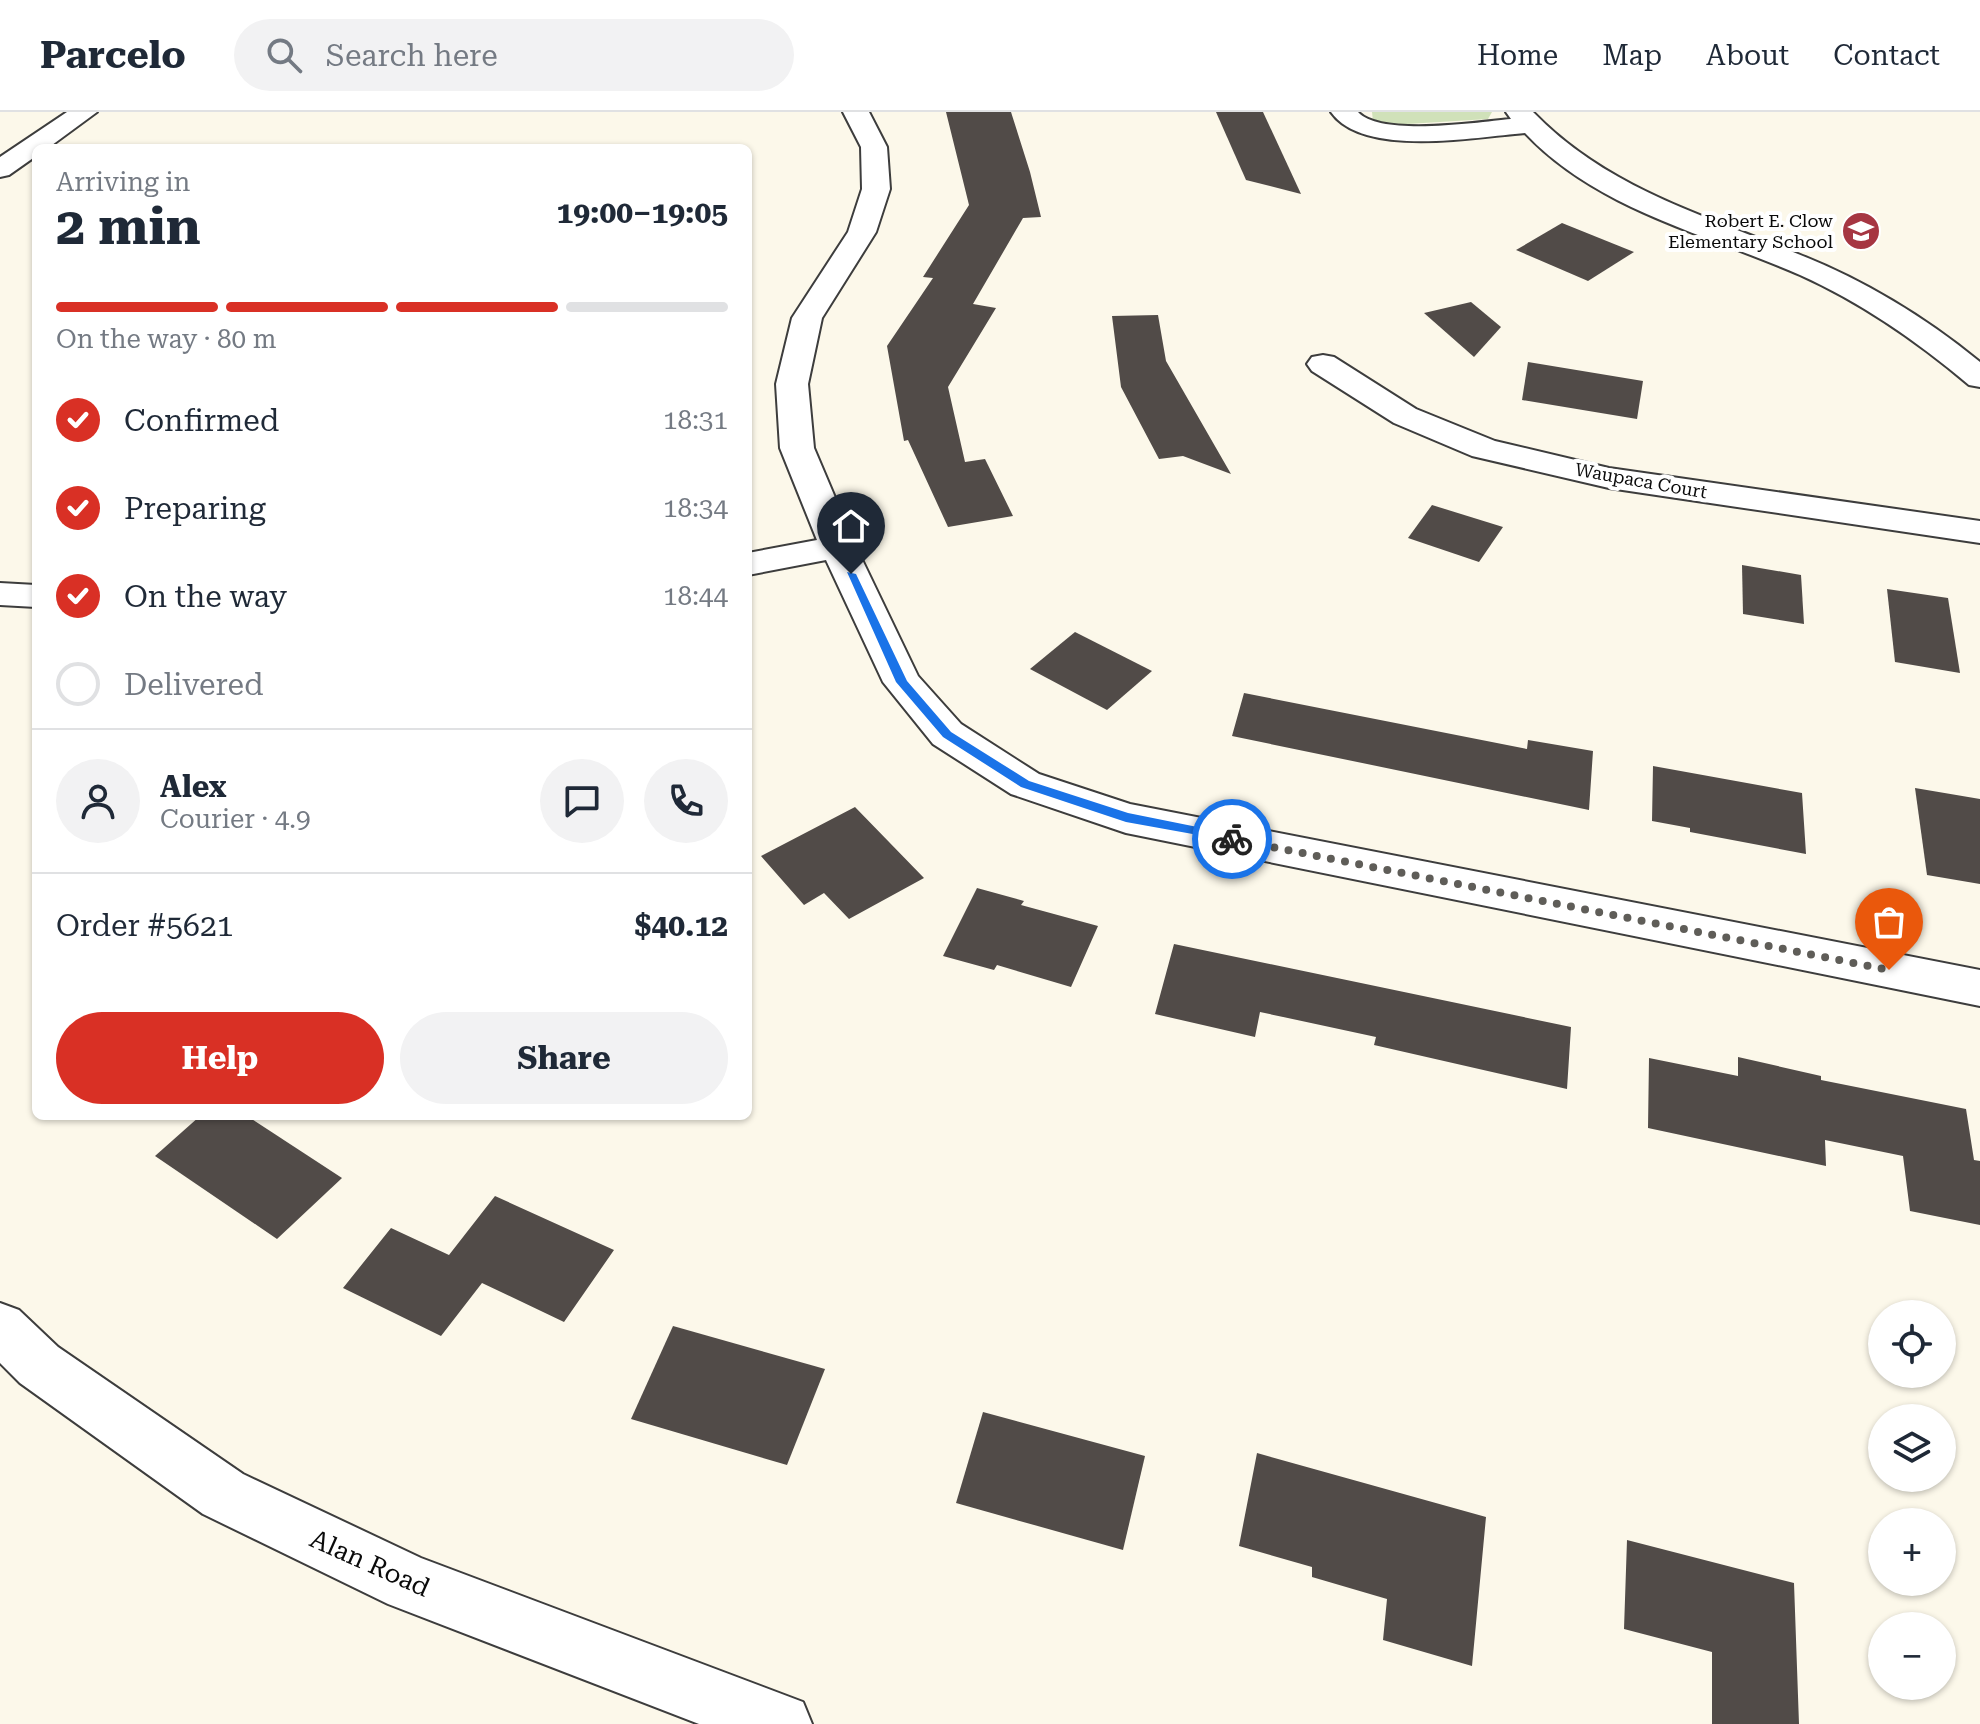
<!DOCTYPE html>
<html lang="en">
<head>
<meta charset="utf-8">
<style>
  :root { --surface:#fff; --page:#f2f2f3; --text:#1f2937; --muted:#747a83; --line:#e0e1e3; --accent:#d93025 }
  body { margin:0; font-family:"Roboto Serif",serif; background:var(--page); color:var(--text); height:100vh; display:flex; flex-direction:column; font-size:30px; white-space:nowrap }
  * { box-sizing:border-box; margin:0 }
  p { font-size:26px; color:var(--muted) }
  .icon { flex:none; width:44px; height:44px; fill:none; stroke:currentColor; stroke-width:2; stroke-linecap:round; stroke-linejoin:round }
  .map { position:relative; flex:1; overflow:hidden }
  .details { position:absolute; left:32px; top:32px; width:720px; height:976px; display:flex; flex-direction:column; background:var(--surface); border-radius:12px; box-shadow:0 2px 6px #0004 }
  .details>* { flex:none }
  .controls { position:absolute; left:1868px; top:1188px; display:grid; gap:16px }
  .controls a { display:grid; place-items:center; width:88px; height:88px; border-radius:50%; background:var(--surface); box-shadow:0 2px 6px #0004; font-size:40px }
  .pin { position:absolute; display:grid; place-items:center; width:68px; height:68px; color:#fff; margin:-82px -34px; border-radius:50% 50% 50% 0; rotate:-45deg; box-shadow:0 0 8px #0007 }
  .pin .icon { rotate:45deg }
  .courier { position:absolute; display:grid; place-items:center; width:80px; height:80px; margin:-40px; border:6px solid #1a73e8; border-radius:50%; background:#fff; color:#222; box-shadow:0 2px 10px #0007 }
  .head em { font-style:normal; font-weight:700 }
  .head div { display:flex; flex-direction:column-reverse }
  .head { display:flex; align-items:center; justify-content:space-between; height:136px; padding:0 24px }
  h1 { font-size:52px; font-weight:700; line-height:60px }
  .bar { display:grid; grid-template-columns:repeat(4,1fr); gap:12px 8px; align-content:center; height:96px; padding:0 24px }
  .bar i { height:10px; border-radius:6px; background:var(--line) }
  .bar .active { background:var(--accent) }
  .bar p { grid-column:span 4 }
  .line { display:flex; align-items:center; gap:20px; padding:0 24px; border-top:2px solid var(--line) }
  .line div { flex:1 }
  .round { display:grid; place-items:center; flex:none; width:84px; height:84px; border-radius:42px; background:var(--page) }
  ol { padding:0 24px; list-style:none }
  li { display:flex; align-items:center; gap:24px; height:88px }
  li p { margin-inline-start:auto }
  li .icon { padding:8px; border-radius:50%; background:var(--accent); color:#fff; stroke-width:4 }
  li:last-child { color:var(--muted) }
  li i { width:44px; height:44px; border:4px solid var(--line); border-radius:50% }
  .cta { display:flex; gap:16px; margin-top:auto; padding:16px 24px }
  .cta a { flex:1; height:92px; border-radius:48px; background:var(--accent); color:#fff; font-size:32px; font-weight:700; line-height:92px; text-align:center }
  .cta a+a { background:var(--page); color:var(--text) }
  header { display:flex; align-items:center; gap:48px; box-sizing:border-box; height:112px; padding:0 40px; background:var(--surface); border-bottom:2px solid var(--line) }
  header strong { font-size:38px }
  nav { display:flex; gap:44px; margin-inline-start:auto; font-size:28px }
  .search { width:560px; height:72px; background:var(--page); display:flex; align-items:center; gap:20px; box-sizing:border-box; padding:0 28px; border-radius:44px; color:var(--muted); font-size:30px }
  .map>svg:first-child { display:block }
  .green { fill:#d0e1b9 }
  .building { fill:#514b48 }
  .lines { fill:none; stroke-linecap:round; stroke-linejoin:round }
  .minor-casing { stroke:#3d3d3d; stroke-width:4 }
  .minor { fill:#fff; fill-rule:evenodd }
  .route { fill:#1a73e8 }
  .done { stroke:#5f5d58; stroke-width:8; stroke-dasharray:0 14.4 }
  .labels { text-anchor:middle; stroke-width:8; stroke-linejoin:round; paint-order:stroke }
  .far-poi-label { font-size:18px; fill:#0a0a0a; stroke:#fff; text-anchor:end }
  .far-street-label { font-size:18px; fill:#0a0a0a; stroke:#fff }
  .near-street-label { font-size:26px; fill:#0a0a0a; stroke:#fff }
</style>
</head>
<body>
<header>
<strong>Parcelo</strong>
<div class="search"><svg class="icon" aria-label="search" viewBox="0 0 24 24"><circle cx="10" cy="10" r="6"/><path d="M15 15l6 6"/></svg>Search here</div>
<nav><a>Home</a><a>Map</a><a>About</a><a>Contact</a></nav>
</header>
<div class="map">
<svg width="1980" height="1612" viewBox="0 0 1980 1612">
  <rect width="100%" height="100%" fill="#fcf8ea"/>
  <polygon class="green" points="1372,0 1492,0 1488,7 1391,13 1373,9"/>
  <g class="building">
    <polygon points="946,0 1011,0 1030,60 1041,105 1023,106 973,192 996,196 948,275 965,350 985,347 1013,404 948,415 908,328 904,329 887,234 933,166 923,165 969,93"/>
    <polygon points="1216,0 1263,0 1301,82 1246,68"/>
    <polygon points="1562,111 1634,140 1588,169 1516,138"/>
    <polygon points="1471,190 1501,215 1474,245 1424,201"/>
    <polygon points="1158,203 1166,249 1231,362 1183,344 1159,347 1121,275 1112,204"/>
    <polygon points="1528,250 1643,269 1637,307 1522,288"/>
    <polygon points="1432,393 1503,415 1479,450 1408,426"/>
    <polygon points="1742,453 1801,463 1804,512 1743,502"/>
    <polygon points="1887,477 1948,486 1960,561 1895,550"/>
    <polygon points="1075,520 1152,559 1107,598 1030,557"/>
    <polygon points="1244,581 1527,637 1528,628 1593,639 1589,698 1232,624"/>
    <polygon points="1653,654 1802,681 1806,742 1690,720 1690,716 1652,709"/>
    <polygon points="1915,676 1980,687 1980,772 1927,763"/>
    <polygon points="855,695 924,766 849,807 824,781 804,793 761,744"/>
    <polygon points="977,776 1024,789 1021,793 1098,814 1071,875 997,853 994,858 943,844"/>
    <polygon points="1174,832 1571,915 1567,977 1374,933 1376,925 1260,900 1255,925 1155,902"/>
    <polygon points="1738,945 1821,964 1821,968 1966,997 1974,1048 1980,1049 1980,1113 1910,1099 1903,1044 1825,1028 1826,1054 1648,1016 1649,946 1738,964"/>
    <polygon points="200,1004 247,1004 342,1066 277,1127 155,1044"/>
    <polygon points="495,1084 614,1138 564,1210 482,1171 441,1224 343,1176 391,1116 449,1143"/>
    <polygon points="673,1214 825,1257 787,1353 631,1307"/>
    <polygon points="983,1300 1145,1344 1123,1438 956,1391"/>
    <polygon points="1257,1341 1486,1405 1472,1554 1383,1528 1387,1487 1312,1465 1312,1455 1239,1434"/>
    <polygon points="1627,1428 1794,1471 1799,1612 1712,1612 1712,1540 1624,1517"/>
  </g>
  <g class="lines">
    <g class="minor-casing">
      <g id="minor">
        <polygon points="67,0 97,0 48,36 36,36 36,44 9,63 0,65 0,45"/>
        <polygon points="843,0 869,0 887,35 890,77 876,120 822,206 808,272 814,336 856,435 918,564 961,612 1039,662 1130,692 1980,858 1980,894 1126,721 1011,682 933,632 883,570 826,448 748,463 748,441 817,428 780,336 776,272 792,206 848,120 862,77 861,35"/>
        <path d="M1331,0H1358C1380,25 1479,10 1511,7L1506,0H1533C1606,76 1704,103 1798,142C1864,168 1925,205 1980,250V275L1969,273C1917,229 1862,191 1800,163C1707,122 1597,98 1525,21C1475,25 1363,46 1331,0Z"/>
        <polygon points="1323,243 1334,245 1416,297 1495,329 1609,356 1980,409 1980,431 1609,376 1472,344 1394,311 1312,259 1307,252 1312,245"/>
        <polygon points="0,471 36,473 36,495 0,493"/>
        <polygon points="0,1191 19,1198 58,1235 243,1362 421,1446 803,1590 812,1612 699,1612 388,1492 203,1402 20,1271 0,1251"/>
      </g>
    </g>
    <use href="#minor" class="minor"/>
  </g>
  <polygon class="route" points="847,460 856,462 907,569 951,620 1029,669 1128,701 1232,722 1237,724 1237,730 1126,710 1021,675 943,625 896,570"/>
  <g class="lines">
    <polyline class="done" points="1232,727 1889,858"/>
  </g>
  <defs>
    <g id="school-disc" transform="scale(2)"><circle r="9.5" fill="#a63642" stroke="#fff"/><path d="M0-5L7-2L0 1L-7-2ZM-4 1L0 2.5L4 1V4Q0 6-4 4Z" fill="#fff"/></g>
  </defs>
  <g fill-rule="evenodd">
    <use href="#school-disc" x="1861" y="119"/>
  </g>
  <g class="labels">
    <g class="far-poi-label">
      <text x="1833" y="115">Robert E. Clow<tspan x="1833" dy="21">Elementary School</tspan></text>
    </g>
    <g class="far-street-label">
      <text transform="translate(1641 369) rotate(10)" y="6">Waupaca Court</text>
    </g>
    <g class="near-street-label">
      <text transform="translate(370 1451) rotate(24)" y="9">Alan Road</text>
    </g>
  </g>
</svg>
<div class="controls">
<a><svg class="icon" aria-label="locate" viewBox="0 0 24 24"><circle cx="12" cy="12" r="6"/><path d="M12 2v4M12 18v4M2 12h4M18 12h4"/></svg></a>
<a><svg class="icon" aria-label="layers" viewBox="0 0 24 24"><path d="M12 4l9 5-9 5-9-5zM3 14l9 5 9-5"/></svg></a>
<a>+</a>
<a>−</a>
</div>
<div class="pin" style="left:1889px;top:858px;background:#ea580c"><svg class="icon" aria-label="bag" viewBox="0 0 24 24"><path d="M5 8h14l-1 12H6zM9 8a3 3 0 0 1 6 0"/></svg></div>
<div class="pin" style="left:851px;top:462px;background:#1f2937"><svg class="icon" aria-label="home" viewBox="0 0 24 24"><path d="M3 11l9-7 9 7M6 9v11h12V9"/></svg></div>
<div class="courier" style="left:1232px;top:727px"><svg class="icon" aria-label="bike" viewBox="0 0 24 24"><circle cx="6" cy="16" r="4"/><circle cx="18" cy="16" r="4"/><path d="M6 16l4-8h5l3 8M10 8l3 8H6M13 5h3"/></svg></div>
<section class="details">
<div class="head"><div><h1>2 min</h1><p>Arriving in</p></div><em>19:00–19:05</em></div>
<div class="bar"><i class="active"></i><i class="active"></i><i class="active"></i><i></i><p>On the way · 80 m</p></div>
<ol>
<li><svg class="icon" aria-label="check" viewBox="0 0 24 24"><path d="M5 12l5 5 9-10"/></svg>Confirmed<p>18:31</p></li>
<li><svg class="icon" aria-label="check" viewBox="0 0 24 24"><path d="M5 12l5 5 9-10"/></svg>Preparing<p>18:34</p></li>
<li><svg class="icon" aria-label="check" viewBox="0 0 24 24"><path d="M5 12l5 5 9-10"/></svg>On the way<p>18:44</p></li>
<li><i></i>Delivered</li>
</ol>
<div class="line" style="height:144px"><a class="round"><svg class="icon" aria-label="person" viewBox="0 0 24 24"><circle cx="12" cy="8" r="4"/><path d="M4 21q1-7 8-7t8 7"/></svg></a><div><b>Alex</b><p>Courier · 4.9</p></div><a class="round"><svg class="icon" aria-label="chat" viewBox="0 0 24 24"><path d="M4 5h16v11H9l-5 4z"/></svg></a><a class="round"><svg class="icon" aria-label="phone" viewBox="0 0 24 24"><path d="M5 4h4l2 5-3 2q2 4 5 5l2-3 5 2v4C11 20 4 13 5 4z"/></svg></a></div>
<div class="line" style="height:104px"><div>Order #5621</div><b>$40.12</b></div>
<div class="cta"><a>Help</a><a>Share</a></div>
</section>
</div>
</body>
</html>
